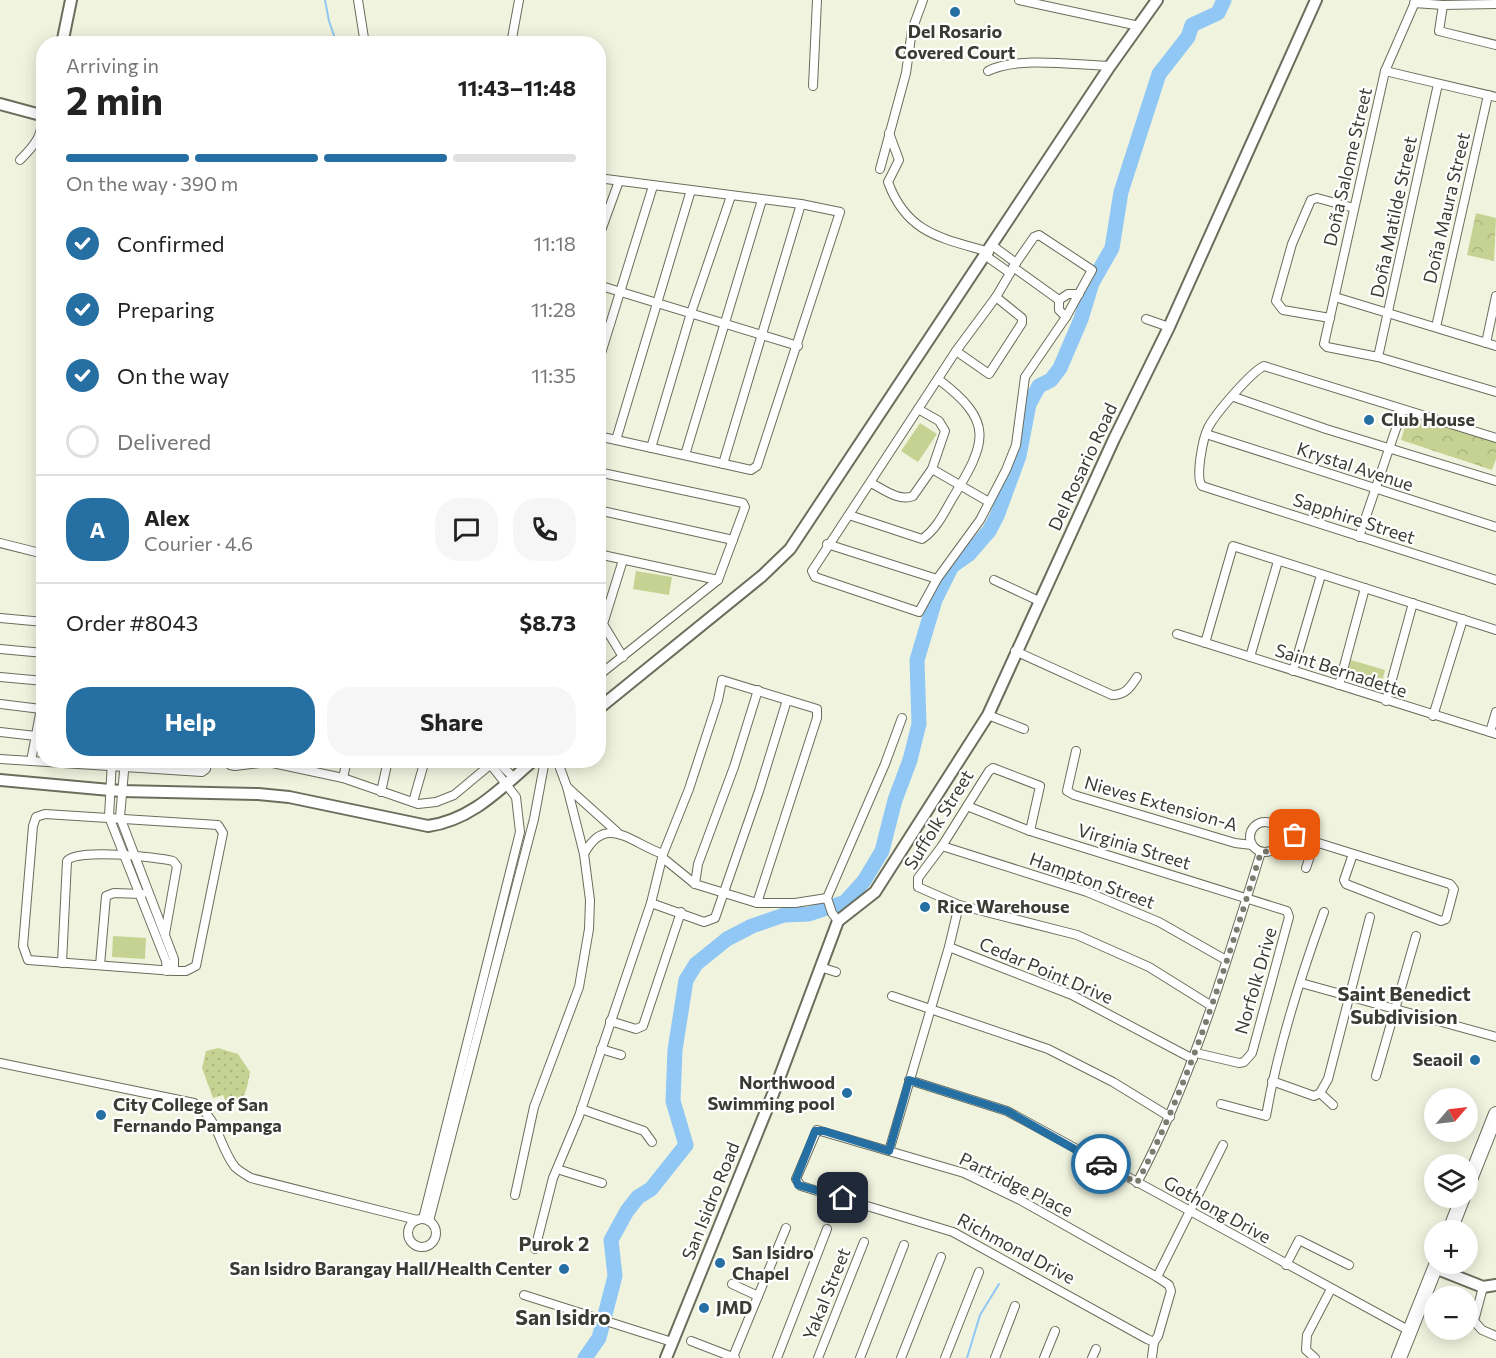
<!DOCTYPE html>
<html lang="en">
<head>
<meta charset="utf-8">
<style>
  :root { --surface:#fff; --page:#f6f6f6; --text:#222; --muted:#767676; --line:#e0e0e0; --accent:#256fa2 }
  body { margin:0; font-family:Commissioner,sans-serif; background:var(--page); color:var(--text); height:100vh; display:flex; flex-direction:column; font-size:22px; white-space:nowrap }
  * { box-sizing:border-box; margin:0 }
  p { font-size:20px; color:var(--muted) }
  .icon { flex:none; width:33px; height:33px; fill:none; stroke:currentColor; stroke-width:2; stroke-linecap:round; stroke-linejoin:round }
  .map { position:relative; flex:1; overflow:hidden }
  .sheet { position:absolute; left:36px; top:36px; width:570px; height:732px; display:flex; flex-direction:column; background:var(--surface); border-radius:24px; box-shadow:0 3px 15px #0003 }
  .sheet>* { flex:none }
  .needle { width:39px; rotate:62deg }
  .buttons { position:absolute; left:1424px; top:1088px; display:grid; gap:12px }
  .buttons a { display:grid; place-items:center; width:54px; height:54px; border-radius:50%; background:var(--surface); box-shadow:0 3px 15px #0003; font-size:30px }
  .pin { position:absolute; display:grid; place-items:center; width:51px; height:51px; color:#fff; margin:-26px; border-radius:12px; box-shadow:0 3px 9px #0006 }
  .courier { position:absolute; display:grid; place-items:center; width:60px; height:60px; margin:-30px; border:4px solid #256fa2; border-radius:50%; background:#fff; color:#222; box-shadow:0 2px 8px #0007 }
  .overview em { font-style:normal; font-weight:700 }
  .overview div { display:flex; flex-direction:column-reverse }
  .overview { display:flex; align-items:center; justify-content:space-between; height:102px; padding:0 30px }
  h1 { font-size:39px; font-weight:700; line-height:45px }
  .bar { display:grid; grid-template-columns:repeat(4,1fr); gap:9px 6px; align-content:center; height:72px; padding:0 30px }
  .bar i { height:8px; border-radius:4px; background:var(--line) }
  .bar .on { background:var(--accent) }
  .bar p { grid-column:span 4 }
  .line { display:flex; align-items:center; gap:15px; padding:0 30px; border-top:2px solid var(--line) }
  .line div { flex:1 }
  .round { display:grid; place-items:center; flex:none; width:63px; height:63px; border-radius:24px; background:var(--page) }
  ol { padding:0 30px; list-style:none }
  li { display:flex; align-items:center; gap:18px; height:66px }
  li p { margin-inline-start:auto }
  li .icon { padding:6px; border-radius:50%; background:var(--accent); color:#fff; stroke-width:4 }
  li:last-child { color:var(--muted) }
  li i { width:33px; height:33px; border:3px solid var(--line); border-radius:50% }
  .action { display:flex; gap:12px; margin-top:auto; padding:12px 30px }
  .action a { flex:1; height:69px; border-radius:24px; background:var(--accent); color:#fff; font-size:24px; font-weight:700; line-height:69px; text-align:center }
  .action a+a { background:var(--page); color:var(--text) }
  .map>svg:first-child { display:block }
  .grass { fill:url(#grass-dots) }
  .forest { fill:url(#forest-crowns) }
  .pitch { fill:#c6d292 }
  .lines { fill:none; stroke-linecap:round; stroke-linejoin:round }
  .stream { stroke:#90c7f4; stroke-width:2 }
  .river { stroke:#90c7f4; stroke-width:15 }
  .street-casing { stroke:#6a6e5c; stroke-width:10 }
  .secondary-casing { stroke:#6a6e5c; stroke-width:14 }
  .highway-casing { stroke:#6a6e5c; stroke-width:16 }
  .street { stroke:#fff; stroke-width:8 }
  .secondary { stroke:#fff; stroke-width:10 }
  .highway { stroke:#fff; stroke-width:14 }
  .done { stroke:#7a7c70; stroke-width:6; stroke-dasharray:0 10.8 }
  .route { stroke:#256fa2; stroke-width:8 }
  .poi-dot { fill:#256fa2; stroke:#fff; stroke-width:2 }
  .labels { text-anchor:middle; stroke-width:4.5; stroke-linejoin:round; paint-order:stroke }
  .poi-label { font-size:18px; font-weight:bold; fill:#3a3c34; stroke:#fff; text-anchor:start }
  .street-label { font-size:18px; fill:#3a3c34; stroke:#fff }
  .neighbourhood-label { font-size:20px; font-weight:bold; fill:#3a3c34; stroke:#fff }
  .quarter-label { font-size:21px; font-weight:bold; fill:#3a3c34; stroke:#fff }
</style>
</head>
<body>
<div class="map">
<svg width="1496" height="1358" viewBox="0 0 1496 1358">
  <defs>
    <pattern id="grass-dots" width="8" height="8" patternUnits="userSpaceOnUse" patternTransform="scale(1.5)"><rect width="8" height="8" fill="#c6d292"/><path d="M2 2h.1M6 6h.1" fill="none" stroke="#abb57e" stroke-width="1.8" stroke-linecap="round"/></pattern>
    <pattern id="forest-crowns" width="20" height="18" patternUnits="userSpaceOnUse" patternTransform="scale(1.5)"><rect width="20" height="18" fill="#c6d292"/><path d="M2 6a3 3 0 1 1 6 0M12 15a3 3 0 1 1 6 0" fill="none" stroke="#abb57e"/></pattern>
  </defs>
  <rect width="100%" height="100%" fill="#f0f4df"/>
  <path class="grass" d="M218,1048L238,1054L250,1072C247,1087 246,1104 228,1107L223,1095L213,1098L202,1068L206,1051Z"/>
  <g class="forest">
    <polygon points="1476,213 1496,218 1494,261 1467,255"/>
    <polygon points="1409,413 1496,441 1496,459 1492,470 1401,440"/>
  </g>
  <g class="pitch">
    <polygon points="920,423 937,434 918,462 901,451"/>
    <polygon points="636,571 672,577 669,595 633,589"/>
    <polygon points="1351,660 1385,670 1380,690 1346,680"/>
    <polygon points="113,936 146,938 145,959 112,957"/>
  </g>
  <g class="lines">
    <g class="stream">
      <polyline points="325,0 329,21 337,44"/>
      <polyline points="967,1358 980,1315 999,1284"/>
    </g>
    <polyline class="river" points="585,1358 599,1338 615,1276 611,1240 627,1211 638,1197 651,1189 686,1145 673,1101 675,1050 686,980 696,964 727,939 752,926 784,915 809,914 845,902 864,881 882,851 895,800 910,760 919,724 917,660 935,600 952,566 969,554 989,531 997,516 1019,456 1029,404 1039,386 1051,380 1060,368 1081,319 1092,283 1112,248 1121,192 1159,74 1188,37 1192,25 1218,13 1224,0"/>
    <g class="street-casing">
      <g id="street">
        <polyline points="358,0 364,38"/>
        <polyline points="1019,0 1139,26"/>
        <polyline points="1416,0 1385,71 1324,344 1327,347 1378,357 1496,392"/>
        <polyline points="1414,3 1443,5 1496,4"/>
        <polyline points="1443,5 1439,31 1496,45"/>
        <polyline points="511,44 519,0"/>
        <path d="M988,71C1017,56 1076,65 1110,66"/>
        <polyline points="1385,71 1496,97"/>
        <polyline points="813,86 817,0"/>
        <path d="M889,133L899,160L888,182C907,234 942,238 989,252"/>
        <path d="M20,160C34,146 45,134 41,113"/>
        <polyline points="880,169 906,73 912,30 923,0"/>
        <polyline points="598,178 801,204 840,212 757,466 751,470 598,436"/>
        <polygon points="1039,235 1092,270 1066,317 1025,377 1016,445 1006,470 980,520 937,579 919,612 815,577 812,571 956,351 996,297 1016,263 1034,237"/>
        <polyline points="598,239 619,181"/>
        <polyline points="993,246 1016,263"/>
        <polyline points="986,256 1010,273"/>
        <polyline points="1013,267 1059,300"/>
        <polyline points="598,285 798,346"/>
        <polyline points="1335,297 1496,346"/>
        <polyline points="1066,317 1059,310 1059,300 1068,294 1079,294"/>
        <polyline points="1330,318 1283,310 1276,301 1292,244 1311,200 1317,198 1354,208"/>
        <polyline points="1146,319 1169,327"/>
        <polyline points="1436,327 1488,95"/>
        <polyline points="1486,343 1496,296"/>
        <polyline points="956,351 989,374 1022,323 1022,318 996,297"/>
        <polyline points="1378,357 1438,84"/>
        <polyline points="598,363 653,186"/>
        <polyline points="1234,397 1326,429 1496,481"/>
        <polyline points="1206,434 1496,527"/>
        <path d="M1496,438L1264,366C1251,372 1215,414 1208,428C1203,438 1195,477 1202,486L1496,580"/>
        <polyline points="616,440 691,190"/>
        <polyline points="651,448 691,313 731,196"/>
        <polyline points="685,455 762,200"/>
        <polyline points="723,464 801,204"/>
        <polyline points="932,469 989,502"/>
        <polyline points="598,472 743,503 745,507 718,580 598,676"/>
        <path d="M871,483C883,489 899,502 913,496L932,469L945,431L939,421L918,409"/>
        <polyline points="598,510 733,540"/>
        <path d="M849,515L922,539C936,530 944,513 952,499C987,442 995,422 938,379"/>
        <polyline points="1359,537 1402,411"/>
        <polyline points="0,543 44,554"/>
        <polyline points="827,544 937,579"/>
        <polyline points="598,554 718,580"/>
        <polyline points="623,560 603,624 623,657"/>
        <polyline points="994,580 1039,601"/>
        <polyline points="0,618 44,622"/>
        <polyline points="1177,634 1496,734"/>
        <polyline points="1205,643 1233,546 1496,630"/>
        <polyline points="0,649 44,653"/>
        <path d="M1015,651L1112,695C1125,695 1130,688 1137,677"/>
        <polyline points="1250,657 1278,561"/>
        <polyline points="1293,671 1321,575"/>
        <polyline points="0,677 44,681"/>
        <polyline points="1339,685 1365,588"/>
        <polyline points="1386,701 1413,603"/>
        <polyline points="0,704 41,709"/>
        <polyline points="988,715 1024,729"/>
        <polyline points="1433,716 1463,619"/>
        <polyline points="0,732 36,736"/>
        <polyline points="1490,732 1496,712"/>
        <polyline points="1076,751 1067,791 1074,795 1235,843 1252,845"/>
        <polyline points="0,759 202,772 206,769 208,760"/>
        <polyline points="112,760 109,817 166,961 167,971"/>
        <polyline points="125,760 120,817 174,959 174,971"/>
        <polyline points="228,760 230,765 235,766 268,762 343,778 418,804 436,802 454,795 496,760 513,777"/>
        <polyline points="557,760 567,787 617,832"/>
        <polyline points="31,761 44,693"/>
        <polyline points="343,778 347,760"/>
        <path d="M567,787L584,854C606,812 632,844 663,854"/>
        <polyline points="381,792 388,760"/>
        <polyline points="413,802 425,760"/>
        <polyline points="967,806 1030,831 1287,911 1289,917 1252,1053 1244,1062 1239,1063 1196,1053"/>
        <polygon points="45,814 218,825 223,833 196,966 186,971 174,971 28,960 23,946 33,826 36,817"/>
        <circle cx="1265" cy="837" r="15"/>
        <polyline points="1030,831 1040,786 993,768 989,771 942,846 918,878 918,887 959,905 1077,935 1149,967 1210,1005"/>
        <polyline points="1280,831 1450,884 1454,889 1446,919 1441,921 1346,884 1344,880 1353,854"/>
        <polyline points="942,846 1087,892 1159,922 1226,960"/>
        <polyline points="1306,868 1315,841"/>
        <polyline points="695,884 698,864 734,767 758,690"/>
        <polyline points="651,903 704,922 715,918 759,791 787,700"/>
        <polyline points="757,903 795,903 827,898"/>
        <polyline points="838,921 832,913 827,898 885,764 902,718"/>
        <polyline points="949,947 1072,995 1193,1059"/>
        <path d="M62,963L67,861C75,848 157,857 173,861L177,866L165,934"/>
        <polyline points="100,965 106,896 114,893 142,894"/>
        <polyline points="820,967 836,972"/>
        <polyline points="1301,983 1496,1037"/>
        <polyline points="892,996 1048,1049 1113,1082 1170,1117"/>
        <polyline points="610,1021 636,1029 643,1026 681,912"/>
        <polyline points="601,1049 621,1055"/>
        <path d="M0,1063L194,1103C220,1120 218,1145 235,1167C239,1171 246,1175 251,1178L417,1220"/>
        <polyline points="1376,1076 1416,936"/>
        <polyline points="909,1080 1007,1111 1410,1331"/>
        <polyline points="1272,1081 1314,1096 1320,1093 1328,1079 1370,917"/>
        <polyline points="1320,1093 1333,1105"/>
        <path d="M1221,1104L1266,1116C1278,1047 1300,978 1324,912"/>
        <polyline points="581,1109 644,1131 652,1142"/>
        <polygon points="817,1130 964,1173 1020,1200 1157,1277 1169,1285 1171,1291 1158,1336 1154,1342 1147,1339 953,1232 801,1186 796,1179"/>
        <polyline points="889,1151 949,947 959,905"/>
        <polyline points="557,1169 602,1183"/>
        <path d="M1137,1183C1192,1079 1226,964 1261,852"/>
        <polyline points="515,1195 534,1107 579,987 589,929 590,900 584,854"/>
        <polyline points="423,1219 520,832 516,797 491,765"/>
        <circle cx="422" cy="1233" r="14"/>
        <polyline points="429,1221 534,819 545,760"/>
        <polyline points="535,1249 553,1178 579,1116 651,903 663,854 689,789 718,700 722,680 817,709 817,718 757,903 695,884 663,858"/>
        <polyline points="1286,1265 1299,1240 1349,1265"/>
        <polyline points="1157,1277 1223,1145"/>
        <polyline points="732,1284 758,1296"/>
        <polyline points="1483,1287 1474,1321 1482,1330 1496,1336"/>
        <polyline points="524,1295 672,1342"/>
        <polyline points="691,1341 735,1358"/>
        <polyline points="733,1357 786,1228"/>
        <polyline points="1152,1357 1154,1342"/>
        <polyline points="777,1358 827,1229"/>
        <polyline points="818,1358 864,1242"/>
        <polyline points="860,1358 904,1245"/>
        <polyline points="901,1358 941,1257"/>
        <polyline points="945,1358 979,1272"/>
        <polyline points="995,1358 1015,1306"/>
        <polyline points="1044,1358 1055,1331"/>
        <polyline points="1092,1358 1096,1349"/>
        <polyline points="1315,1358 1306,1350 1307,1335 1331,1289"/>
      </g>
    </g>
    <g class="secondary-casing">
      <g id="secondary">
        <polyline points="62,44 71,0"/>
        <polyline points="0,104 37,114 44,113"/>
        <polyline points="598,709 762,576 790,549 1110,66 1157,0"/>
        <path d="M0,780L121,791L258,794L289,797L428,826C472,820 501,788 534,760"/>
        <polyline points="1435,1268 1483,1287 1496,1285"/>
        <polyline points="666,1358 777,1084 838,921 875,892 988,715 1114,439 1169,327 1316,0"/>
      </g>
    </g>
    <g class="highway-casing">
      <g id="highway">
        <polyline points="1467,1187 1496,1114"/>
        <polyline points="1450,1230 1463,1197"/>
        <polyline points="1399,1358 1437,1263"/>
      </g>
    </g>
    <use href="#street" class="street"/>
    <use href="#secondary" class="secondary"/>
    <use href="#highway" class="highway"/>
  </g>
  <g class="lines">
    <path class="done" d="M1101,1164L1137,1183C1192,1078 1226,965 1261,852L1270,851L1278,846L1280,831L1295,835"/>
    <polyline class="route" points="843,1198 798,1185 796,1179 815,1131 824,1131 889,1151 909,1080 1007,1111 1101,1164"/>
  </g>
  <g class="poi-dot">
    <circle cx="955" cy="12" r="6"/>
    <circle cx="1369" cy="420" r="6"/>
    <circle cx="925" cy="907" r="6"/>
    <circle cx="1475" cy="1060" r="6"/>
    <circle cx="847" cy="1093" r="6"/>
    <circle cx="101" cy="1115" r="6"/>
    <circle cx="720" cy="1263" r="6"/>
    <circle cx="564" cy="1269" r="6"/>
    <circle cx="704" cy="1308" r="6"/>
  </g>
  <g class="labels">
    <g class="poi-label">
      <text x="955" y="38" text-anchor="middle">Del Rosario<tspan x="955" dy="21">Covered Court</tspan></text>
      <text x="1381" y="426">Club House</text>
      <text x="937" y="913">Rice Warehouse</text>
      <text x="1463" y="1066" text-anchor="end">Seaoil</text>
      <text x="835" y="1089" text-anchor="end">Northwood<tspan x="835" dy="21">Swimming pool</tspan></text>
      <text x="113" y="1111">City College of San<tspan x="113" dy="21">Fernando Pampanga</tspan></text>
      <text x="732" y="1259">San Isidro<tspan x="732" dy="21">Chapel</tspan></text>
      <text x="552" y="1275" text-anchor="end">San Isidro Barangay Hall/Health Center</text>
      <text x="716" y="1314">JMD</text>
    </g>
    <g class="street-label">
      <text transform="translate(1348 167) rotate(-77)" y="6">Doña Salome Street</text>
      <text transform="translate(1447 208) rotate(-77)" y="6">Doña Maura Street</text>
      <text transform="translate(1394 217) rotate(-78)" y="6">Doña Matilde Street</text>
      <text transform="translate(1083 467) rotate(-65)" y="6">Del Rosario Road</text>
      <text transform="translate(1355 467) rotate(18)" y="6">Krystal Avenue</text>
      <text transform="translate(1354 519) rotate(18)" y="6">Sapphire Street</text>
      <text transform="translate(1341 671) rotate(18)" y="6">Saint Bernadette</text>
      <text transform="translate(1161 804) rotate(16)" y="6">Nieves Extension-A</text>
      <text transform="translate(939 820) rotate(-58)" y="6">Suffolk Street</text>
      <text transform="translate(1134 847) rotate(17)" y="6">Virginia Street</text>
      <text transform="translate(1092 881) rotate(20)" y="6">Hampton Street</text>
      <text transform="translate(1046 971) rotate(23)" y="6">Cedar Point Drive</text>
      <text transform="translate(1256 981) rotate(-74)" y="6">Norfolk Drive</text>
      <text transform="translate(1016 1185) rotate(26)" y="6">Partridge Place</text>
      <text transform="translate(711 1201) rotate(-68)" y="6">San Isidro Road</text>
      <text transform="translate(1217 1210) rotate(29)" y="6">Gothong Drive</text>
      <text transform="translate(1016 1249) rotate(28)" y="6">Richmond Drive</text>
      <text transform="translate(827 1294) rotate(-68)" y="6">Yakal Street</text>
    </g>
    <g class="neighbourhood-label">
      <text x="1404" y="1001">Saint Benedict<tspan x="1404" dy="23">Subdivision</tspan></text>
      <text x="554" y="1251">Purok 2</text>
    </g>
    <g class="quarter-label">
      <text x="563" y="1325">San Isidro</text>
    </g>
  </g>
</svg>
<div class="buttons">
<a><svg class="needle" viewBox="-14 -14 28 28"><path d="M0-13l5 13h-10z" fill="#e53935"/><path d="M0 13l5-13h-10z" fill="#767676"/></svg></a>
<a><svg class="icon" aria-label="layers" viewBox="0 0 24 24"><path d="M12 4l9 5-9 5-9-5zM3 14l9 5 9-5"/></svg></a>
<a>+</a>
<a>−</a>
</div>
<div class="pin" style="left:1295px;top:835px;background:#ea580c"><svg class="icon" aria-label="bag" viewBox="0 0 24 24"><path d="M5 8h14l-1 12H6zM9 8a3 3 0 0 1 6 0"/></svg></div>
<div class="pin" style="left:843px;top:1198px;background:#1f2937"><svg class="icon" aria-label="home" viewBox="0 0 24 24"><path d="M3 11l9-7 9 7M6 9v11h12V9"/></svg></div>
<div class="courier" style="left:1101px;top:1164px"><svg class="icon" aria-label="car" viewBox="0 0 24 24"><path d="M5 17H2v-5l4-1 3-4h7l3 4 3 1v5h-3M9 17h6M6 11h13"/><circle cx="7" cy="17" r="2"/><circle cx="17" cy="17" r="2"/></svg></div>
<section class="sheet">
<div class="overview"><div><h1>2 min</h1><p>Arriving in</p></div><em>11:43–11:48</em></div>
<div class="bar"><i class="on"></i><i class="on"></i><i class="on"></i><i></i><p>On the way · 390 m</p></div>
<ol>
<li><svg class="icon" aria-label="check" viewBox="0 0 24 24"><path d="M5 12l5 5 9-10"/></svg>Confirmed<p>11:18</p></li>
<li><svg class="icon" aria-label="check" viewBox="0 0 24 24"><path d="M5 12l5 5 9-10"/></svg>Preparing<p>11:28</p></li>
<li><svg class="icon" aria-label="check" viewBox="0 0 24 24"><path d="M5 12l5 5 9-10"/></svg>On the way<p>11:35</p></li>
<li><i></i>Delivered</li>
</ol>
<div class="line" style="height:108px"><b class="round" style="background:var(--accent);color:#fff">A</b><div><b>Alex</b><p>Courier · 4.6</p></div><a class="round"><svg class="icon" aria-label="chat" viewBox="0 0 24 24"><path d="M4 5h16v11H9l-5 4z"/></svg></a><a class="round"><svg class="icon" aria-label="phone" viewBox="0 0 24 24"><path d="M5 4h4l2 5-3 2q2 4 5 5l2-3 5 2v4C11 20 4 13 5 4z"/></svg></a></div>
<div class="line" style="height:78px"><div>Order #8043</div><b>$8.73</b></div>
<div class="action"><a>Help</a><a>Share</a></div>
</section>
</div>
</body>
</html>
